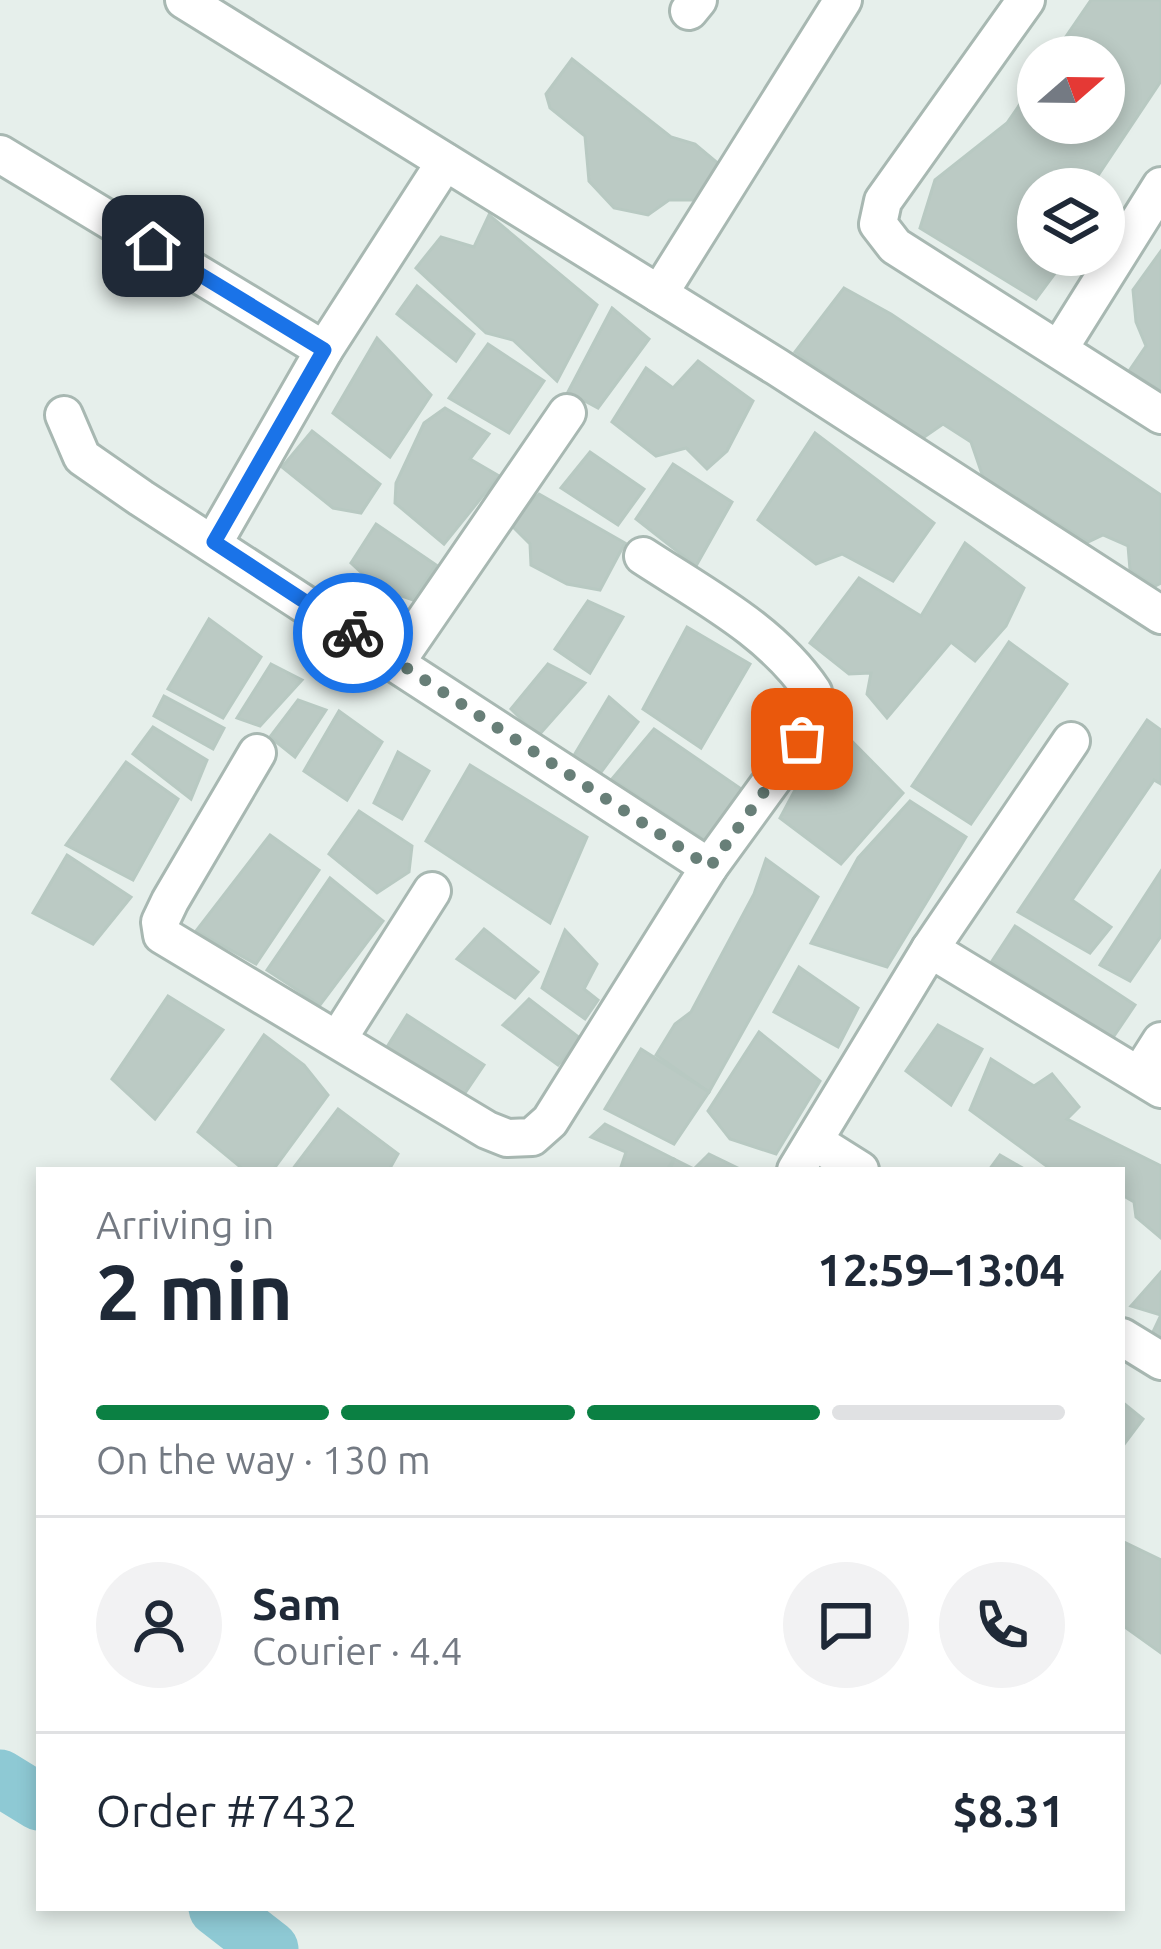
<!DOCTYPE html>
<html lang="en">
<head>
<meta charset="utf-8">
<style>
  :root { --surface:#fff; --page:#f2f2f3; --text:#1f2937; --muted:#747a83; --line:#e0e1e3; --accent:#0b8043 }
  body { margin:0; font-family:Ubuntu,sans-serif; background:var(--page); color:var(--text); height:100vh; display:flex; flex-direction:column; font-size:45px; white-space:nowrap }
  * { box-sizing:border-box; margin:0 }
  p { font-size:39px; color:var(--muted) }
  .icon { flex:none; width:66px; height:66px; fill:none; stroke:currentColor; stroke-width:2; stroke-linecap:round; stroke-linejoin:round }
  .map { position:relative; flex:1; overflow:hidden }
  .drawer { position:absolute; left:36px; top:1167px; width:1089px; height:744px; display:flex; flex-direction:column; background:var(--surface); border-radius:0px; box-shadow:0 6px 18px #0003 }
  .drawer>* { flex:none }
  .needle { width:78px; rotate:70deg }
  .controls { position:absolute; left:1017px; top:36px; display:grid; gap:24px }
  .controls a { display:grid; place-items:center; width:108px; height:108px; border-radius:50%; background:var(--surface); box-shadow:0 6px 18px #0003; font-size:60px }
  .pin { position:absolute; display:grid; place-items:center; width:102px; height:102px; color:#fff; margin:-51px; border-radius:24px; box-shadow:0 6px 18px #0006 }
  .courier { position:absolute; display:grid; place-items:center; width:120px; height:120px; margin:-60px; border:9px solid #1a73e8; border-radius:50%; background:#fff; color:#222; box-shadow:0 3px 15px #0007 }
  .overview em { font-style:normal; font-weight:700 }
  .overview div { display:flex; flex-direction:column-reverse }
  .overview { display:flex; align-items:center; justify-content:space-between; height:204px; padding:0 60px }
  h1 { font-size:78px; font-weight:700; line-height:90px }
  .bar { display:grid; grid-template-columns:repeat(4,1fr); gap:18px 12px; align-content:center; height:144px; padding:0 60px }
  .bar i { height:15px; border-radius:9px; background:var(--line) }
  .bar .on { background:var(--accent) }
  .bar p { grid-column:span 4 }
  .line { display:flex; align-items:center; gap:30px; padding:0 60px; border-top:3px solid var(--line) }
  .line div { flex:1 }
  .round { display:grid; place-items:center; flex:none; width:126px; height:126px; border-radius:63px; background:var(--page) }
  .map>svg:first-child { display:block }
  .lines { fill:none; stroke-linecap:round; stroke-linejoin:round }
  .river { stroke:#8ec9d4; stroke-width:57 }
  .building { fill:#bbcac4; stroke:#b8c9c2; stroke-width:3 }
  .minor-casing { stroke:#a8b8b2; stroke-width:42 }
  .minor { stroke:#fff; stroke-width:36 }
  .done { stroke:#687f78; stroke-width:12; stroke-dasharray:0 21.6 }
  .route { stroke:#1a73e8; stroke-width:15 }
</style>
</head>
<body>
<div class="map">
<svg width="1161" height="1949" viewBox="0 0 1161 1949">
  <rect width="100%" height="100%" fill="#e6efeb"/>
  <g class="lines">
    <g class="river">
      <polyline points="0,1778 39,1802"/>
      <polyline points="217,1908 270,1949"/>
    </g>
  </g>
  <g class="building">
    <polygon points="1091,0 1161,0 1161,81 1089,189 1038,189 1038,255 1063,255 1064,261 1036,299 920,228 935,180 1007,123 1038,78 1038,123 1104,123 1104,57 1052,57"/>
    <polygon points="572,59 671,137 695,144 720,165 696,200 669,200 648,215 614,208 589,181 585,136 550,108 546,94"/>
    <polygon points="489,215 597,305 557,381 513,340 486,333 416,268 441,237 474,247"/>
    <polygon points="1161,251 1161,391 1129,371 1146,346 1136,322 1133,290"/>
    <polygon points="417,286 474,334 456,361 397,314"/>
    <polygon points="844,288 891,314 1161,495 1161,583 1155,586 1130,570 1128,546 1103,535 1088,542 983,477 971,442 943,424 920,440 795,352"/>
    <polygon points="612,308 649,339 598,408 568,392"/>
    <polygon points="377,338 431,395 390,457 333,413"/>
    <polygon points="488,344 544,381 509,433 449,398"/>
    <polygon points="698,361 753,401 727,451 707,469 686,448 656,456 612,422 646,368 673,388"/>
    <polygon points="445,408 489,434 470,459 499,476 444,544 395,503 396,483 424,423"/>
    <polygon points="312,431 380,484 361,513 333,508 282,467"/>
    <polygon points="815,433 934,523 893,581 842,554 816,564 758,520"/>
    <polygon points="590,452 644,489 618,525 561,488"/>
    <polygon points="673,464 732,502 696,566 636,519"/>
    <polygon points="539,494 625,543 600,590 567,584 531,565 530,544 509,523"/>
    <polygon points="376,524 436,565 413,600 378,588 351,563"/>
    <polygon points="965,543 1024,588 1006,626 975,661 951,642 887,718 867,694 871,673 849,674 810,643 859,578 921,616"/>
    <polygon points="588,601 623,617 590,673 555,649"/>
    <polygon points="209,619 261,657 223,718 168,689"/>
    <polygon points="687,627 750,664 701,748 643,709"/>
    <polygon points="1009,642 1067,684 971,824 912,786"/>
    <polygon points="271,664 302,680 260,726 237,718"/>
    <polygon points="548,664 585,683 538,736 511,709"/>
    <polygon points="164,696 224,728 213,749 154,716"/>
    <polygon points="609,697 638,722 599,775 573,757"/>
    <polygon points="298,700 326,710 295,757 270,737"/>
    <polygon points="339,711 382,742 347,800 304,771"/>
    <polygon points="1147,720 1161,730 1161,784 1154,780 1072,900 1111,927 1090,953 1018,912"/>
    <polygon points="832,721 903,793 841,864 780,818"/>
    <polygon points="153,727 207,760 191,799 133,754"/>
    <polygon points="654,729 747,793 706,841 612,779"/>
    <polygon points="398,752 429,771 402,819 374,803"/>
    <polygon points="126,762 178,799 133,880 66,845"/>
    <polygon points="470,765 587,837 550,923 426,841"/>
    <polygon points="910,801 966,837 887,967 811,943 858,858"/>
    <polygon points="359,811 412,846 409,872 377,893 329,854"/>
    <polygon points="270,835 319,870 256,964 196,931"/>
    <polygon points="67,855 131,897 93,944 33,913"/>
    <polygon points="766,859 818,897 709,1092 656,1055 675,1024 691,1012 754,894"/>
    <polygon points="1161,871 1161,936 1130,981 1100,965"/>
    <polygon points="330,878 383,921 320,1005 267,970"/>
    <polygon points="1015,926 1135,1005 1112,1039 992,961"/>
    <polygon points="484,929 538,972 515,998 457,959"/>
    <polygon points="565,930 597,964 584,989 598,1000 585,1019 542,988"/>
    <polygon points="799,967 858,1008 838,1047 774,1012"/>
    <polygon points="168,996 223,1030 155,1119 112,1079"/>
    <polygon points="529,999 581,1039 558,1065 503,1025"/>
    <polygon points="407,1015 484,1065 463,1096 387,1047"/>
    <polygon points="938,1025 982,1049 951,1105 906,1071"/>
    <polygon points="759,1032 820,1081 776,1154 730,1139 708,1111"/>
    <polygon points="264,1035 304,1065 328,1095 273,1170 244,1170 198,1132"/>
    <polygon points="641,1049 709,1092 674,1144 605,1109"/>
    <polygon points="991,1059 1034,1086 1052,1074 1079,1107 1067,1119 1161,1166 1161,1238 1136,1217 1134,1202 1122,1195 1122,1170 1052,1170 970,1110"/>
    <polygon points="338,1109 398,1154 389,1170 292,1170"/>
    <polygon points="605,1124 674,1159 667,1170 580,1170 620,1170 626,1152 591,1137"/>
    <polygon points="709,1154 742,1170 670,1170 674,1159 694,1169"/>
    <polygon points="1000,1155 1026,1170 989,1170"/>
    <polygon points="1161,1272 1161,1341 1151,1336 1161,1315 1131,1306"/>
    <polygon points="1122,1402 1143,1419 1122,1447"/>
    <polygon points="1122,1541 1161,1560 1161,1653 1122,1625"/>
  </g>
  <g class="lines">
    <g class="minor-casing">
      <g id="minor">
        <polyline points="184,0 777,367 1161,615"/>
        <polyline points="1026,0 883,201 878,224 895,246 1161,415"/>
        <polyline points="689,11 698,0"/>
        <polyline points="0,154 324,350"/>
        <polyline points="659,294 843,0"/>
        <polyline points="1059,349 1161,186"/>
        <path d="M64,415L82,457L141,498L709,867L802,739L813,692C772,631 704,596 643,556"/>
        <polyline points="214,542 324,350 445,162"/>
        <polyline points="397,661 567,413"/>
        <polyline points="257,753 170,901 160,922 162,935 487,1130 507,1138 532,1137 550,1121 709,867"/>
        <polyline points="930,949 1161,1089"/>
        <polyline points="338,1039 432,891"/>
        <polyline points="1140,1074 1161,1041"/>
        <polyline points="814,1141 860,1170"/>
        <polyline points="796,1170 930,949 1071,741"/>
        <polyline points="1122,1337 1161,1361"/>
      </g>
    </g>
    <use href="#minor" class="minor"/>
  </g>
  <g class="lines">
    <polyline class="done" points="353,633 710,867 802,739"/>
    <polyline class="route" points="153,246 324,350 214,542 353,633"/>
  </g>
</svg>
<div class="controls">
<a><svg class="needle" viewBox="-14 -14 28 28"><path d="M0-13l5 13h-10z" fill="#e53935"/><path d="M0 13l5-13h-10z" fill="#747a83"/></svg></a>
<a><svg class="icon" aria-label="layers" viewBox="0 0 24 24"><path d="M12 4l9 5-9 5-9-5zM3 14l9 5 9-5"/></svg></a>
</div>
<div class="pin" style="left:802px;top:739px;background:#ea580c"><svg class="icon" aria-label="bag" viewBox="0 0 24 24"><path d="M5 8h14l-1 12H6zM9 8a3 3 0 0 1 6 0"/></svg></div>
<div class="pin" style="left:153px;top:246px;background:#1f2937"><svg class="icon" aria-label="home" viewBox="0 0 24 24"><path d="M3 11l9-7 9 7M6 9v11h12V9"/></svg></div>
<div class="courier" style="left:353px;top:633px"><svg class="icon" aria-label="bike" viewBox="0 0 24 24"><circle cx="6" cy="16" r="4"/><circle cx="18" cy="16" r="4"/><path d="M6 16l4-8h5l3 8M10 8l3 8H6M13 5h3"/></svg></div>
<section class="drawer">
<div class="overview"><div><h1>2 min</h1><p>Arriving in</p></div><em>12:59–13:04</em></div>
<div class="bar"><i class="on"></i><i class="on"></i><i class="on"></i><i></i><p>On the way · 130 m</p></div>
<div class="line" style="height:216px"><a class="round"><svg class="icon" aria-label="person" viewBox="0 0 24 24"><circle cx="12" cy="8" r="4"/><path d="M4 21q1-7 8-7t8 7"/></svg></a><div><b>Sam</b><p>Courier · 4.4</p></div><a class="round"><svg class="icon" aria-label="chat" viewBox="0 0 24 24"><path d="M4 5h16v11H9l-5 4z"/></svg></a><a class="round"><svg class="icon" aria-label="phone" viewBox="0 0 24 24"><path d="M5 4h4l2 5-3 2q2 4 5 5l2-3 5 2v4C11 20 4 13 5 4z"/></svg></a></div>
<div class="line" style="height:156px"><div>Order #7432</div><b>$8.31</b></div>
</section>
</div>
</body>
</html>
